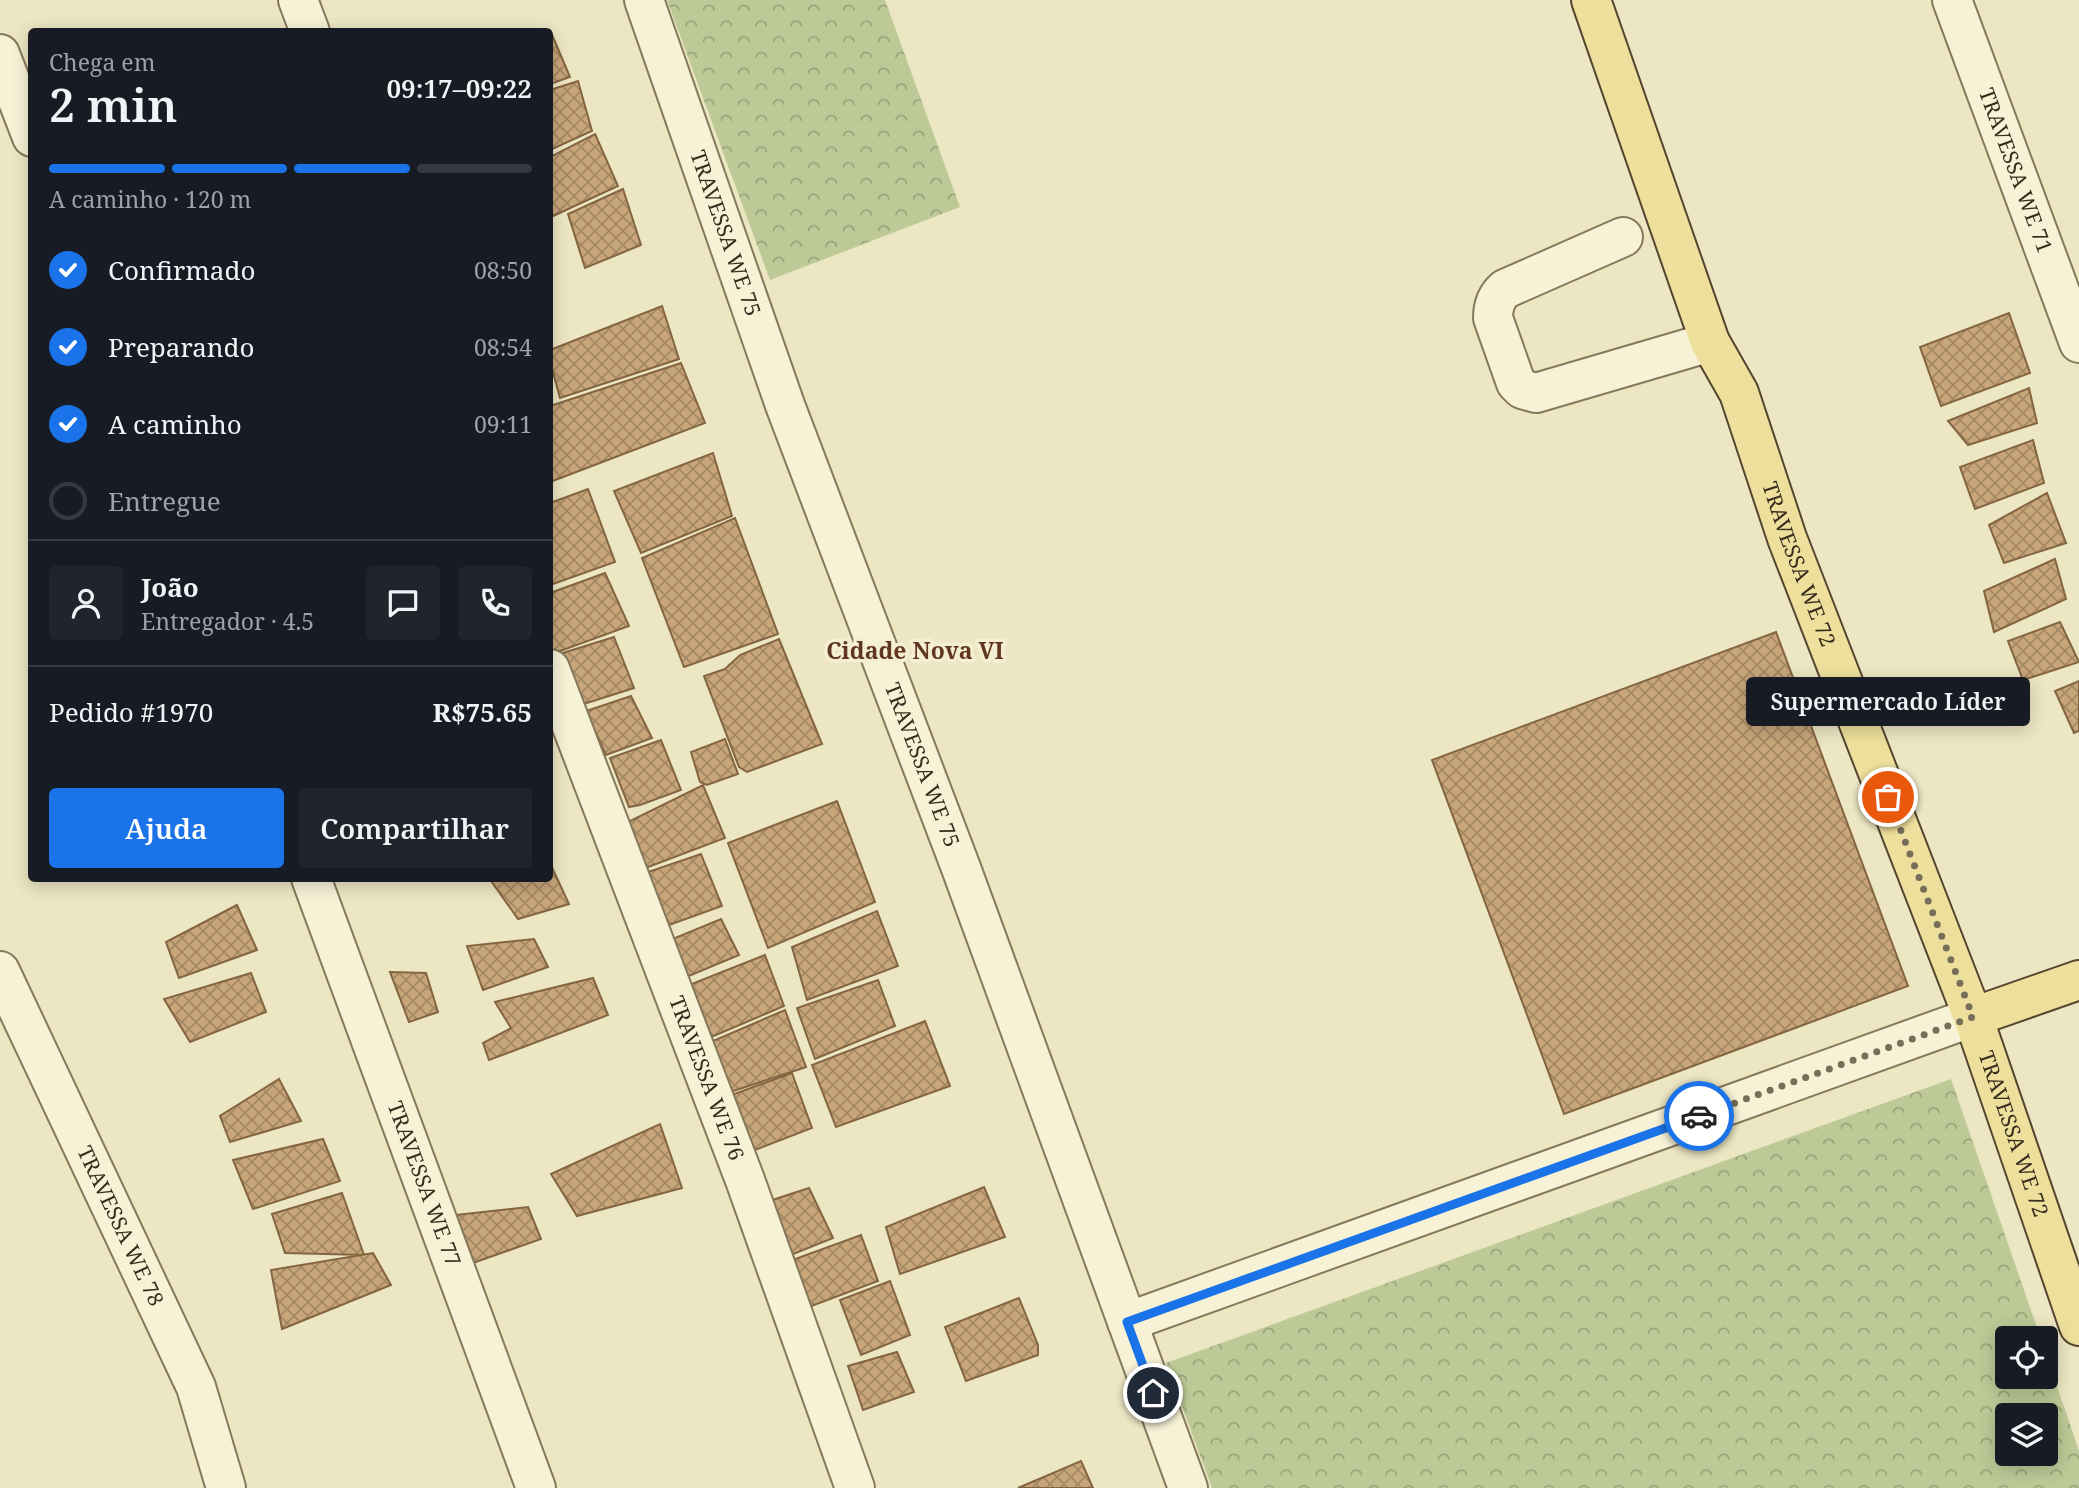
<!DOCTYPE html>
<html lang="pt">
<head>
<meta charset="utf-8">
<style>
  :root { --surface:#171b24; --page:#20242c; --text:#f1f3f6; --muted:#9ea1a6; --line:#363941; --accent:#1a73e8 }
  body { margin:0; font-family:"Noto Serif",serif; background:var(--page); color:var(--text); height:100vh; display:flex; flex-direction:column; font-size:26px; white-space:nowrap }
  * { box-sizing:border-box; margin:0 }
  p { font-size:23px; color:var(--muted) }
  .icon { flex:none; width:38px; height:38px; fill:none; stroke:currentColor; stroke-width:2; stroke-linecap:round; stroke-linejoin:round }
  .map { position:relative; flex:1; overflow:hidden }
  .drawer { position:absolute; left:28px; top:28px; width:525px; height:854px; display:flex; flex-direction:column; background:var(--surface); border-radius:7px; box-shadow:0 4px 18px #0003 }
  .drawer>* { flex:none }
  .controls { position:absolute; left:1995px; top:1326px; display:grid; gap:14px }
  .controls a { display:grid; place-items:center; width:63px; height:63px; border-radius:7px; background:var(--surface); box-shadow:0 4px 18px #0003; font-size:35px }
  .pin { position:absolute; display:grid; place-items:center; width:60px; height:60px; color:#fff; margin:-30px; border:4px solid #fff; border-radius:50%; box-shadow:0 2px 7px #0007 }
  .courier { position:absolute; display:grid; place-items:center; width:70px; height:70px; margin:-35px; border:5px solid #1a73e8; border-radius:50%; background:#fff; color:#222; box-shadow:0 2px 9px #0007 }
  .bubble { position:absolute; height:49px; border-radius:7px; background:var(--surface); box-shadow:0 4px 18px #0003; font-size:23px; font-weight:600; line-height:49px; text-align:center }
  .summary em { font-style:normal; font-weight:600 }
  .summary div { display:flex; flex-direction:column-reverse }
  .summary { display:flex; align-items:center; justify-content:space-between; height:119px; padding:0 21px }
  h1 { font-size:46px; font-weight:600; line-height:52px }
  .bar { display:grid; grid-template-columns:repeat(4,1fr); gap:10px 7px; align-content:center; height:84px; padding:0 21px }
  .bar i { height:9px; border-radius:5px; background:var(--line) }
  .bar .selected { background:var(--accent) }
  .bar p { grid-column:span 4 }
  .line { display:flex; align-items:center; gap:18px; padding:0 21px; border-top:2px solid var(--line) }
  .line div { flex:1 }
  .round { display:grid; place-items:center; flex:none; width:74px; height:74px; border-radius:7px; background:var(--page) }
  ol { padding:0 21px; list-style:none }
  li { display:flex; align-items:center; gap:21px; height:77px }
  li p { margin-inline-start:auto }
  li .icon { padding:7px; border-radius:50%; background:var(--accent); color:#fff; stroke-width:4 }
  li:last-child { color:var(--muted) }
  li i { width:38px; height:38px; border:4px solid var(--line); border-radius:50% }
  .action { display:flex; gap:14px; margin-top:auto; padding:14px 21px }
  .action a { flex:1; height:80px; border-radius:7px; background:var(--accent); color:#fff; font-size:28px; font-weight:600; line-height:80px; text-align:center }
  .action a+a { background:var(--page); color:var(--text) }
  .map>svg:first-child { display:block }
  .forest { fill:url(#forest-crowns); fill-rule:evenodd }
  .building { fill:url(#building-cross-hatch); stroke:#846541; stroke-width:2 }
  .lines { fill:none; stroke-linecap:round; stroke-linejoin:round }
  .minor-casing { stroke:#86785b; stroke-width:42 }
  .major-casing { stroke:#54452f; stroke-width:42 }
  .minor { stroke:#f7f2d6; stroke-width:38 }
  .major { stroke:#eee09c; stroke-width:38 }
  .done { stroke:#766e58; stroke-width:7; stroke-dasharray:0 12.6 }
  .route { stroke:#1a73e8; stroke-width:9 }
  .labels { text-anchor:middle; stroke-width:7; stroke-linejoin:round; paint-order:stroke }
  .street-label { font-size:21px; fill:#362d1e; stroke:#f4efd2 }
  .neighbourhood-label { font-size:23px; font-weight:bold; fill:#61361f; stroke:#f4efd2 }
</style>
</head>
<body>
<div class="map">
<svg width="2079" height="1488" viewBox="0 0 2079 1488">
  <defs>
    <pattern id="forest-crowns" width="20" height="18" patternUnits="userSpaceOnUse" patternTransform="scale(1.75)"><rect width="20" height="18" fill="#bdca97"/><path d="M2 6a3 3 0 1 1 6 0M12 15a3 3 0 1 1 6 0" fill="none" stroke="#9aa47b"/></pattern>
    <pattern id="building-cross-hatch" width="8" height="8" patternUnits="userSpaceOnUse" patternTransform="scale(1.75)"><rect width="8" height="8" fill="#c9a67a"/><path d="M0 0l8 8M0 8l8-8" fill="none" stroke="#a48863"/></pattern>
  </defs>
  <rect width="100%" height="100%" fill="#ece6c3"/>
  <g class="forest">
    <polygon points="667,0 885,0 960,207 770,280"/>
    <path d="M1951,1079L2041,1339H2007V1377H2046V1354L2079,1451V1488H1212L1166,1363ZM2007,1416H2046V1454H2007Z"/>
  </g>
  <g class="building">
    <polygon points="550,30 570,77 550,84 550,32 547,32"/>
    <polygon points="578,81 592,131 550,150 550,90"/>
    <polygon points="595,134 618,186 553,216 550,207 550,157"/>
    <polygon points="623,189 641,245 585,268 568,214"/>
    <polygon points="662,306 679,359 560,398 550,361 550,350"/>
    <polygon points="2009,313 2030,373 1941,406 1920,347"/>
    <polygon points="681,363 705,423 550,482 550,406"/>
    <polygon points="2029,388 2037,423 1968,445 1948,421"/>
    <polygon points="2033,440 2044,483 1975,509 1960,467"/>
    <polygon points="713,453 732,516 641,553 614,491"/>
    <polygon points="588,489 615,562 550,585 550,503"/>
    <polygon points="2047,493 2066,543 2004,563 1989,525"/>
    <polygon points="735,518 778,634 684,667 642,558"/>
    <polygon points="2055,559 2066,599 1994,632 1984,591"/>
    <polygon points="605,573 629,626 552,654 550,649 550,593"/>
    <polygon points="2060,622 2079,662 2023,680 2008,641"/>
    <polygon points="1776,632 1908,986 1564,1114 1432,760"/>
    <polygon points="614,637 634,688 571,708 550,657"/>
    <polygon points="779,639 822,744 747,772 739,767 704,676 725,669 740,655"/>
    <polygon points="2079,681 2079,731 2074,733 2055,691"/>
    <polygon points="631,696 652,738 606,755 586,711"/>
    <polygon points="725,739 738,774 707,785 700,782 691,752"/>
    <polygon points="661,740 681,790 640,805 629,807 610,758"/>
    <polygon points="703,785 725,838 643,869 626,823"/>
    <polygon points="837,801 875,902 768,948 728,843"/>
    <polygon points="701,854 722,906 658,929 636,876"/>
    <polygon points="550,863 569,904 518,919 489,878 550,878"/>
    <polygon points="237,905 257,950 179,978 166,942"/>
    <polygon points="877,911 898,966 807,1000 792,947"/>
    <polygon points="721,919 739,955 677,981 663,943"/>
    <polygon points="534,939 548,967 483,990 467,946"/>
    <polygon points="765,955 784,1006 702,1041 679,989"/>
    <polygon points="390,972 426,973 438,1012 409,1022"/>
    <polygon points="251,973 266,1012 190,1042 164,999"/>
    <polygon points="593,978 608,1015 489,1060 483,1043 511,1028 495,1002"/>
    <polygon points="878,980 895,1026 815,1059 797,1008"/>
    <polygon points="785,1010 806,1067 724,1094 706,1044"/>
    <polygon points="925,1021 950,1086 836,1127 812,1065"/>
    <polygon points="792,1073 812,1128 747,1153 723,1098"/>
    <polygon points="279,1079 301,1121 230,1142 220,1116"/>
    <polygon points="660,1124 682,1188 577,1216 551,1174"/>
    <polygon points="323,1139 340,1181 253,1209 233,1160"/>
    <polygon points="984,1187 1005,1237 900,1274 886,1227"/>
    <polygon points="809,1188 833,1238 781,1259 760,1204"/>
    <polygon points="342,1193 364,1255 285,1253 272,1214"/>
    <polygon points="528,1207 541,1239 470,1264 446,1216"/>
    <polygon points="861,1235 878,1281 801,1310 784,1263"/>
    <polygon points="373,1253 391,1285 282,1329 271,1270"/>
    <polygon points="890,1281 910,1335 861,1355 840,1300"/>
    <polygon points="1019,1298 1038,1345 1038,1355 966,1381 945,1327"/>
    <polygon points="897,1352 914,1392 863,1410 848,1366"/>
    <polygon points="1081,1461 1093,1488 1018,1488"/>
  </g>
  <g class="lines">
    <g class="minor-casing">
      <g id="minor">
        <polyline points="298,0 310,32"/>
        <path id="s1" d="M644,0L785,405L961,868L1188,1488"/>
        <path id="s2" d="M1952,0L2079,343"/>
        <polyline points="0,54 32,137"/>
        <path d="M1623,237L1505,289C1496,297 1493,306 1493,318L1516,383L1522,389L1536,393L1710,342"/>
        <path id="s3" d="M550,669L745,1180L855,1488"/>
        <path id="s4" d="M311,878L536,1488"/>
        <path id="s5" d="M0,971L196,1387L226,1488"/>
        <polyline points="1127,1322 1973,1017"/>
      </g>
    </g>
    <g class="major-casing">
      <g id="major">
        <path id="s6" d="M1591,0L1710,342L1739,393L1787,538L1973,1017L2079,1326"/>
        <polyline points="1973,1017 2079,980"/>
      </g>
    </g>
    <use href="#minor" class="minor"/>
    <use href="#major" class="major"/>
  </g>
  <g class="lines">
    <polyline class="done" points="1699,1116 1973,1017 1888,797"/>
    <polyline class="route" points="1153,1393 1127,1322 1699,1116"/>
  </g>
  <g class="labels">
    <g class="street-label">
      <text dy="7" stroke="none"><textPath href="#s2" startOffset="182">TRAVESSA WE 71</textPath></text>
      <text dy="7" stroke="none"><textPath href="#s1" startOffset="247">TRAVESSA WE 75</textPath></text>
      <text dy="7" stroke="none"><textPath href="#s6" startOffset="602">TRAVESSA WE 72</textPath></text>
      <text dy="7" stroke="none"><textPath href="#s1" startOffset="814">TRAVESSA WE 75</textPath></text>
      <text dy="7" stroke="none"><textPath href="#s3" startOffset="438">TRAVESSA WE 76</textPath></text>
      <text dy="7" stroke="none"><textPath href="#s6" startOffset="1211">TRAVESSA WE 72</textPath></text>
      <text dy="7" stroke="none"><textPath href="#s4" startOffset="326">TRAVESSA WE 77</textPath></text>
      <text dy="7" stroke="none"><textPath href="#s5" startOffset="282">TRAVESSA WE 78</textPath></text>
    </g>
    <g class="neighbourhood-label">
      <text x="915" y="659">Cidade Nova VI</text>
    </g>
  </g>
</svg>
<div class="controls">
<a><svg class="icon" aria-label="locate" viewBox="0 0 24 24"><circle cx="12" cy="12" r="6"/><path d="M12 2v4M12 18v4M2 12h4M18 12h4"/></svg></a>
<a><svg class="icon" aria-label="layers" viewBox="0 0 24 24"><path d="M12 4l9 5-9 5-9-5zM3 14l9 5 9-5"/></svg></a>
</div>
<div class="pin" style="left:1888px;top:797px;background:#ea580c"><svg class="icon" aria-label="bag" viewBox="0 0 24 24"><path d="M5 8h14l-1 12H6zM9 8a3 3 0 0 1 6 0"/></svg></div>
<div class="pin" style="left:1153px;top:1393px;background:#1f2937"><svg class="icon" aria-label="home" viewBox="0 0 24 24"><path d="M3 11l9-7 9 7M6 9v11h12V9"/></svg></div>
<div class="courier" style="left:1699px;top:1116px"><svg class="icon" aria-label="car" viewBox="0 0 24 24"><path d="M5 17H2v-5l4-1 3-4h7l3 4 3 1v5h-3M9 17h6M6 11h13"/><circle cx="7" cy="17" r="2"/><circle cx="17" cy="17" r="2"/></svg></div>
<div class="bubble" style="left:1746px;top:677px;width:284px">Supermercado Líder</div>
<section class="drawer">
<div class="summary"><div><h1>2 min</h1><p>Chega em</p></div><em>09:17–09:22</em></div>
<div class="bar"><i class="selected"></i><i class="selected"></i><i class="selected"></i><i></i><p>A caminho · 120 m</p></div>
<ol>
<li><svg class="icon" aria-label="check" viewBox="0 0 24 24"><path d="M5 12l5 5 9-10"/></svg>Confirmado<p>08:50</p></li>
<li><svg class="icon" aria-label="check" viewBox="0 0 24 24"><path d="M5 12l5 5 9-10"/></svg>Preparando<p>08:54</p></li>
<li><svg class="icon" aria-label="check" viewBox="0 0 24 24"><path d="M5 12l5 5 9-10"/></svg>A caminho<p>09:11</p></li>
<li><i></i>Entregue</li>
</ol>
<div class="line" style="height:126px"><a class="round"><svg class="icon" aria-label="person" viewBox="0 0 24 24"><circle cx="12" cy="8" r="4"/><path d="M4 21q1-7 8-7t8 7"/></svg></a><div><b>João</b><p>Entregador · 4.5</p></div><a class="round"><svg class="icon" aria-label="chat" viewBox="0 0 24 24"><path d="M4 5h16v11H9l-5 4z"/></svg></a><a class="round"><svg class="icon" aria-label="phone" viewBox="0 0 24 24"><path d="M5 4h4l2 5-3 2q2 4 5 5l2-3 5 2v4C11 20 4 13 5 4z"/></svg></a></div>
<div class="line" style="height:91px"><div>Pedido #1970</div><b>R$75.65</b></div>
<div class="action"><a>Ajuda</a><a>Compartilhar</a></div>
</section>
</div>
</body>
</html>
